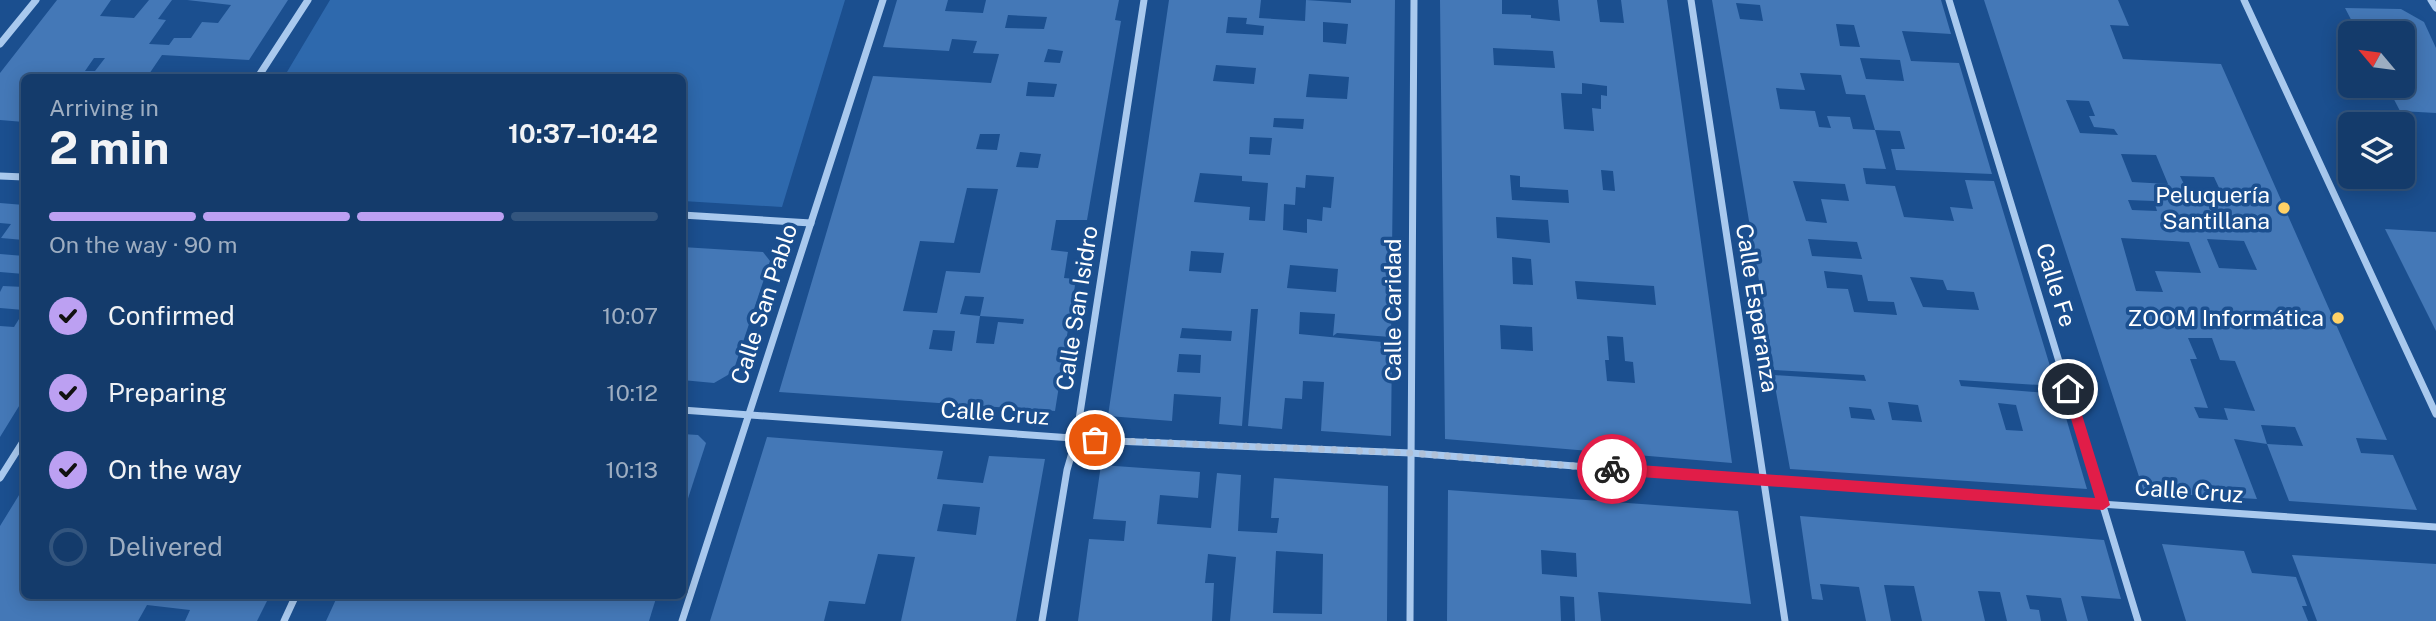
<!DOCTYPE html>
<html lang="en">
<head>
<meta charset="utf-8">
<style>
  :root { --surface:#143b6b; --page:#214673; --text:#f1f3f6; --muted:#9dadc1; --line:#33557e; --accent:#bca0f2 }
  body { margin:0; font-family:"Public Sans",sans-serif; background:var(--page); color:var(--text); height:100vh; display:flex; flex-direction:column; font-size:26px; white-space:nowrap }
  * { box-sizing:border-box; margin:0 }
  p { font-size:23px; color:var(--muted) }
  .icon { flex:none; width:38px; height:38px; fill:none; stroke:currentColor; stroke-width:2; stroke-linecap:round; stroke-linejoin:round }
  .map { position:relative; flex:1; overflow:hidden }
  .side { position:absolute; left:21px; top:74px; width:665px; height:525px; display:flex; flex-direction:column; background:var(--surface); border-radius:10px; box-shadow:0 4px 18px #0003,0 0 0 2px var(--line) }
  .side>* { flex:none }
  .needle { width:46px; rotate:299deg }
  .fabs { position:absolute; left:2338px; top:21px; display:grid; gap:14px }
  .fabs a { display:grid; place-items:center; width:77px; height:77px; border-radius:10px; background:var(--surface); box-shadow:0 4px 18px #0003,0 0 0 2px var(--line); font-size:35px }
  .pin { position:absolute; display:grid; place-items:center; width:60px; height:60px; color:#fff; margin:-30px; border:4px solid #fff; border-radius:50%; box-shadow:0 2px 7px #0007 }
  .courier { position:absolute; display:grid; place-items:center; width:70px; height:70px; margin:-35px; border:5px solid #e11d48; border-radius:50%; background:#fff; color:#222; box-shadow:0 2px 9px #0007 }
  .summary em { font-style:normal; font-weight:700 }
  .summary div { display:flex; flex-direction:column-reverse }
  .summary { display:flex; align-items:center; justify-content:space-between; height:119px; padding:0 28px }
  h1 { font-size:46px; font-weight:700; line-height:52px }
  .bar { display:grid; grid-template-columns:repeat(4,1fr); gap:10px 7px; align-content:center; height:84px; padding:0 28px }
  .bar i { height:9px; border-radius:5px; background:var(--line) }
  .bar .active { background:var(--accent) }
  .bar p { grid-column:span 4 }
  ol { padding:0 28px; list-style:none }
  li { display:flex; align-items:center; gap:21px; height:77px }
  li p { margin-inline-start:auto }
  li .icon { padding:7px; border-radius:50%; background:var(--accent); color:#111; stroke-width:4 }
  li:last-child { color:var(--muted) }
  li i { width:38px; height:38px; border:4px solid var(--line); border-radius:50% }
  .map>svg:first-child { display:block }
  .green { fill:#2e69ad }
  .building { fill:#4478b7; fill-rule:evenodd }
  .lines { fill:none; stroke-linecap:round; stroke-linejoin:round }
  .minor { stroke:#a9c9ee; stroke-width:7 }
  .route { fill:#e11d48 }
  .done { stroke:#afc1d8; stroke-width:7; stroke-dasharray:0 12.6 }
  .poi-dot { fill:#ffd166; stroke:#1b4f8f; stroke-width:2.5 }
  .labels { text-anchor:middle; stroke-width:7; stroke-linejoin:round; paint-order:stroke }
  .poi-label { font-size:23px; fill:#fff; stroke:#1b4f8f; text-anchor:end }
  .street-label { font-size:23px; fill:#fff; stroke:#1b4f8f }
</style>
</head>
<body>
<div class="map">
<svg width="2436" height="621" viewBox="0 0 2436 621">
  <rect width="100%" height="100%" fill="#1b4f8f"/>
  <polygon class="green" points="330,0 845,0 782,207 683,201 682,77 284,77"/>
  <g class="building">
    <path d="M57,0H111L100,16L134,18L149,0H172L158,19L166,20L149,44L169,45L174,38H191L202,22L218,23L231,5L187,0H288L249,60L162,55L147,77H24V122L0,120V73ZM94,58H105L95,71H85Z"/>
    <path d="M897,0H948L945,11L983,13L986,0H1119L1115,20L1121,21L1087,220H1056L1051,250L1068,252L1064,278L1076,279L1055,411L779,392L873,76L991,83L999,54L973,53L977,41L952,39L949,51L883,47ZM1008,15L1047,17L1044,29L1005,28ZM1048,49L1063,51L1060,63L1044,62ZM1028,82L1057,84L1054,97L1026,96ZM980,134H1000L997,150L976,149ZM1020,152L1041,154L1038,168L1016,167ZM967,188L998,189L980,273L946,271L937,313L903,311L920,241L954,243ZM965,296L984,297L980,316L960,314ZM980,316L1024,319L1023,324L998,322L994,344L976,343ZM933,330L955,331L952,351L929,349Z"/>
    <path d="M1169,0H1261L1259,18L1305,21L1306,0L1351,3V0H1395L1391,337L1337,333L1333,336L1335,314L1300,312L1299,334L1392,343L1391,436L1321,431L1324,382L1303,381L1302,399L1285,398L1282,429L1248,426L1258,309H1251L1242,426L1219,424L1221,397L1174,394L1172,421L1108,416ZM1228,17L1247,18L1246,24L1264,26L1263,35L1226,33ZM1323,22L1348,24L1346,44L1323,42ZM1216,65L1256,68L1254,84L1213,81ZM1309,74L1349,77L1347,99L1306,97ZM1274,118L1304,119L1303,129L1273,127ZM1250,137L1272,138L1270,155L1249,154ZM1200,173L1242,176V181L1268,183L1265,221L1249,220L1250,207L1194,202ZM1306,175L1334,177L1331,208L1323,207L1322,221L1307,219V233L1283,230L1284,204L1295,205L1296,187L1305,188ZM1191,251L1224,253L1221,273L1189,271ZM1290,265L1338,269L1336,292L1287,288ZM1182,328L1232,331L1231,341L1180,338ZM1179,354L1201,355L1200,373L1177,372Z"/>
    <path d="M1440,0H1502V14L1531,15V18L1560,21L1558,0H1597L1600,22L1624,23L1621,0H1667L1732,463L1445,439ZM1493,48L1553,51L1555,68L1494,65ZM1582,83L1607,86V96L1601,95V109L1592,108L1594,131L1564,129L1561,93L1582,94ZM1601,170L1613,171L1615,191L1603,190ZM1510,175L1520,176V187L1568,190L1569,203L1512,200ZM1496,217L1548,220L1550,243L1497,238ZM1512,257L1531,259L1533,285L1513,284ZM1575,281L1654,286L1656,305L1577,299ZM1500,325L1532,327L1533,351L1501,349ZM1607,336L1623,337L1625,361L1633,362L1635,383L1607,381L1605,360H1609Z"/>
    <path d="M1712,0H1941L1951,34L1902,31L1911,61L1959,63L1992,174L1896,170L1891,149H1905L1900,131L1875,130L1865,95L1846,94L1841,75L1800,73L1805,90L1776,88L1780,109L1815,111L1819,127L1831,128L1827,116L1850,117L1853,129L1875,130L1886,169L1863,168L1866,184L1895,186L1904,217L1954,221L1950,207L1973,209L1965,180L1994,181L2056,386L1959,380L1961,386L2059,394L2087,489L1790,469L1773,375L1866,381L1864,375L1774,370ZM1736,3L1760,5L1763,21L1740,19ZM1836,24L1854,25L1860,47L1840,46ZM1860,58L1900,60L1904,81L1866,79ZM1793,181L1845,184L1849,201L1821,199L1827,223L1806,221ZM1808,239L1857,242L1862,259L1812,256ZM1824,271L1862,275L1868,301L1894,302L1897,315L1854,312L1848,289L1827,288ZM1910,277L1943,280L1947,290L1974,292L1979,310L1923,307ZM1888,402L1918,405L1922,422L1892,420ZM1998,403L2016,405L2023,431L2006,430ZM1849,407L1871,409L1875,420L1851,418Z"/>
    <path d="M1984,0H2118L2129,26L2110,25L2123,59L2221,64L2387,440L2356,438L2361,453L2393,455L2417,510L2289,501L2267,444L2303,446L2295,427L2261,425L2267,444L2234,439L2257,499L2144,492ZM2066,100L2089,101L2095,116H2089L2094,127L2114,129L2118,135L2080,133ZM2121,154L2156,155L2168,184L2132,182ZM2180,176L2214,177L2221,192L2187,190ZM2128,200L2154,201L2157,211L2132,210ZM2121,238L2189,242L2201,273L2155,271L2163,292L2136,291ZM2207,239L2244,241L2257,270L2219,268ZM2188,338H2212L2220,360L2235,361L2255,411L2224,408L2228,420L2199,418L2194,407L2208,408L2190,359H2197Z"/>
    <polygon points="2345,8 2401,9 2424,22 2436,48 2436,113 2400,111 2387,86 2403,86 2403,33 2358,33"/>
    <polygon points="0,203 24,205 24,240 1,238 11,224 0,223"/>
    <polygon points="2385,229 2436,232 2436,331"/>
    <polygon points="682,247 763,252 770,261 733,372 714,383 682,380"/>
    <polygon points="0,254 24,256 24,274 0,272"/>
    <polygon points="3,286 24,287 24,310 0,308 0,292"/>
    <polygon points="24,311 24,398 0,437 0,326 14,327"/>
    <polygon points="682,434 698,435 706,443 683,514"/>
    <path d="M767,437L943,451L937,479L983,483L989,456L1045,459L1016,621H901L915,557L878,554L865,604L829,601L824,621H710ZM943,504L980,507L976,535L937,531Z"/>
    <path d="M1101,465L1200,472L1198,498L1160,495L1157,524L1211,528L1217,473L1241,475L1238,531L1277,533L1279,518H1271L1274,478L1388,486L1387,621H1230L1236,557L1208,554L1205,583H1214L1212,621H1078L1089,539L1124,541L1126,521L1093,519ZM1276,551L1323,554L1322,614L1273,613Z"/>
    <polygon points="24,487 24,595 270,595 257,621 185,621 190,610 147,605 138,621 0,621 0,526"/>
    <path d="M1448,490L1738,511L1751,604L1598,592L1601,621H1575L1574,597L1560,596L1561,621H1447ZM1541,550L1576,553L1577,577L1542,574Z"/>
    <polygon points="1800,516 2104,540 2121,599 2081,596 2088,621 2067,621 2061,598 2026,595 2030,609 2039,610 2041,621 2007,621 2000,592 1978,591 1985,621 1922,621 1914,586 1884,585 1891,621 1866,621 1859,587 1820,584 1823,600 1812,599"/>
    <polygon points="2162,544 2244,551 2252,573 2296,577 2307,606 2302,606 2308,621 2186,621"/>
    <polygon points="2292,555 2436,564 2436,621 2317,621"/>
    <polygon points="338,595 657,595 649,621 326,621"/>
  </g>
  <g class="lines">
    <g class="minor">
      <polyline points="1691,0 1785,621"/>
      <polyline points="1949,0 2138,621"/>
      <polyline points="2244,0 2436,414"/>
      <polyline points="2431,0 2436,8"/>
      <polyline points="0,44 36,0"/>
      <polyline points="258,77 308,0"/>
      <polyline points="0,176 24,177"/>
      <polyline points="682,215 811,223"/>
      <polyline points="682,410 1114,441 1411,453 1764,481 2436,527"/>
      <polyline points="0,478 24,440"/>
      <polyline points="284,621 296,595"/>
      <polyline points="682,621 883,0"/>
      <polyline points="1042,621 1067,470 1076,439 1144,0"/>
      <polyline points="1410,621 1414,0"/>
    </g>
  </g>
  <polygon class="route" points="2068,384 2074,389 2110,505 2103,510 1612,475 1606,469 1612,463 2095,498 2062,389"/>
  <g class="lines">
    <polyline class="done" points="1095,440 1411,453 1612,469"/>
  </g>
  <g class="poi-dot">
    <circle cx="2284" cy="208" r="7"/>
    <circle cx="2338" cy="318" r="7"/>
  </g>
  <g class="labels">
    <g class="poi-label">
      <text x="2270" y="203">Peluquería<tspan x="2270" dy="26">Santillana</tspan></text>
      <text x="2324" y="326">ZOOM Informática</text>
    </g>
    <g class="street-label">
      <text transform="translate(2056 285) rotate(73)" y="8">Calle Fe</text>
      <text transform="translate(764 304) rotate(-72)" y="8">Calle San Pablo</text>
      <text transform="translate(1077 308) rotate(-81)" y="8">Calle San Isidro</text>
      <text transform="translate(1757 308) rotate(81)" y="8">Calle Esperanza</text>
      <text transform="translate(1393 310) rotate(-90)" y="8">Calle Caridad</text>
      <text transform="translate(995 413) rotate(4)" y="8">Calle Cruz</text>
      <text transform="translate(2189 491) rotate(4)" y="8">Calle Cruz</text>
    </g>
  </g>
</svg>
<div class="fabs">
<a><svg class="needle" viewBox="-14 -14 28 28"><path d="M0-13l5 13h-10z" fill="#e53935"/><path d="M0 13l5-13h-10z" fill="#9dadc1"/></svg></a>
<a><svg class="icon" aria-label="layers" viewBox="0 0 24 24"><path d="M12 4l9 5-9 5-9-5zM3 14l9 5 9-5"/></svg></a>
</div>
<div class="pin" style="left:1095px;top:440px;background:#ea580c"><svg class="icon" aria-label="bag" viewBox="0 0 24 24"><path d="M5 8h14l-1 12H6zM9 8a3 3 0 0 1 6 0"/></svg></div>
<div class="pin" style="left:2068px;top:389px;background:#1f2937"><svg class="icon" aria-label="home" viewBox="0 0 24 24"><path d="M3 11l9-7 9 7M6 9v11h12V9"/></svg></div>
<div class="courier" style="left:1612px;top:469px"><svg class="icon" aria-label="bike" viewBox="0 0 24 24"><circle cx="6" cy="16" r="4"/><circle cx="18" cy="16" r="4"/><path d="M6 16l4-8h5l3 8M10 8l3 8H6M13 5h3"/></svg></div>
<section class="side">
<div class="summary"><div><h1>2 min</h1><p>Arriving in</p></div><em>10:37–10:42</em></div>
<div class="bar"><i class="active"></i><i class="active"></i><i class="active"></i><i></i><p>On the way · 90 m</p></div>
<ol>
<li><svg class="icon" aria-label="check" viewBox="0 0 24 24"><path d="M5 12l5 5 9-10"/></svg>Confirmed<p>10:07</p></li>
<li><svg class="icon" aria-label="check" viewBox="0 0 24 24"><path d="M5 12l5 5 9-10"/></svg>Preparing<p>10:12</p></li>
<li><svg class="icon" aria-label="check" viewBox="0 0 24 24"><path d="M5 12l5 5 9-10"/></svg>On the way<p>10:13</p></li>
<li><i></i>Delivered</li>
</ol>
</section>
</div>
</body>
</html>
